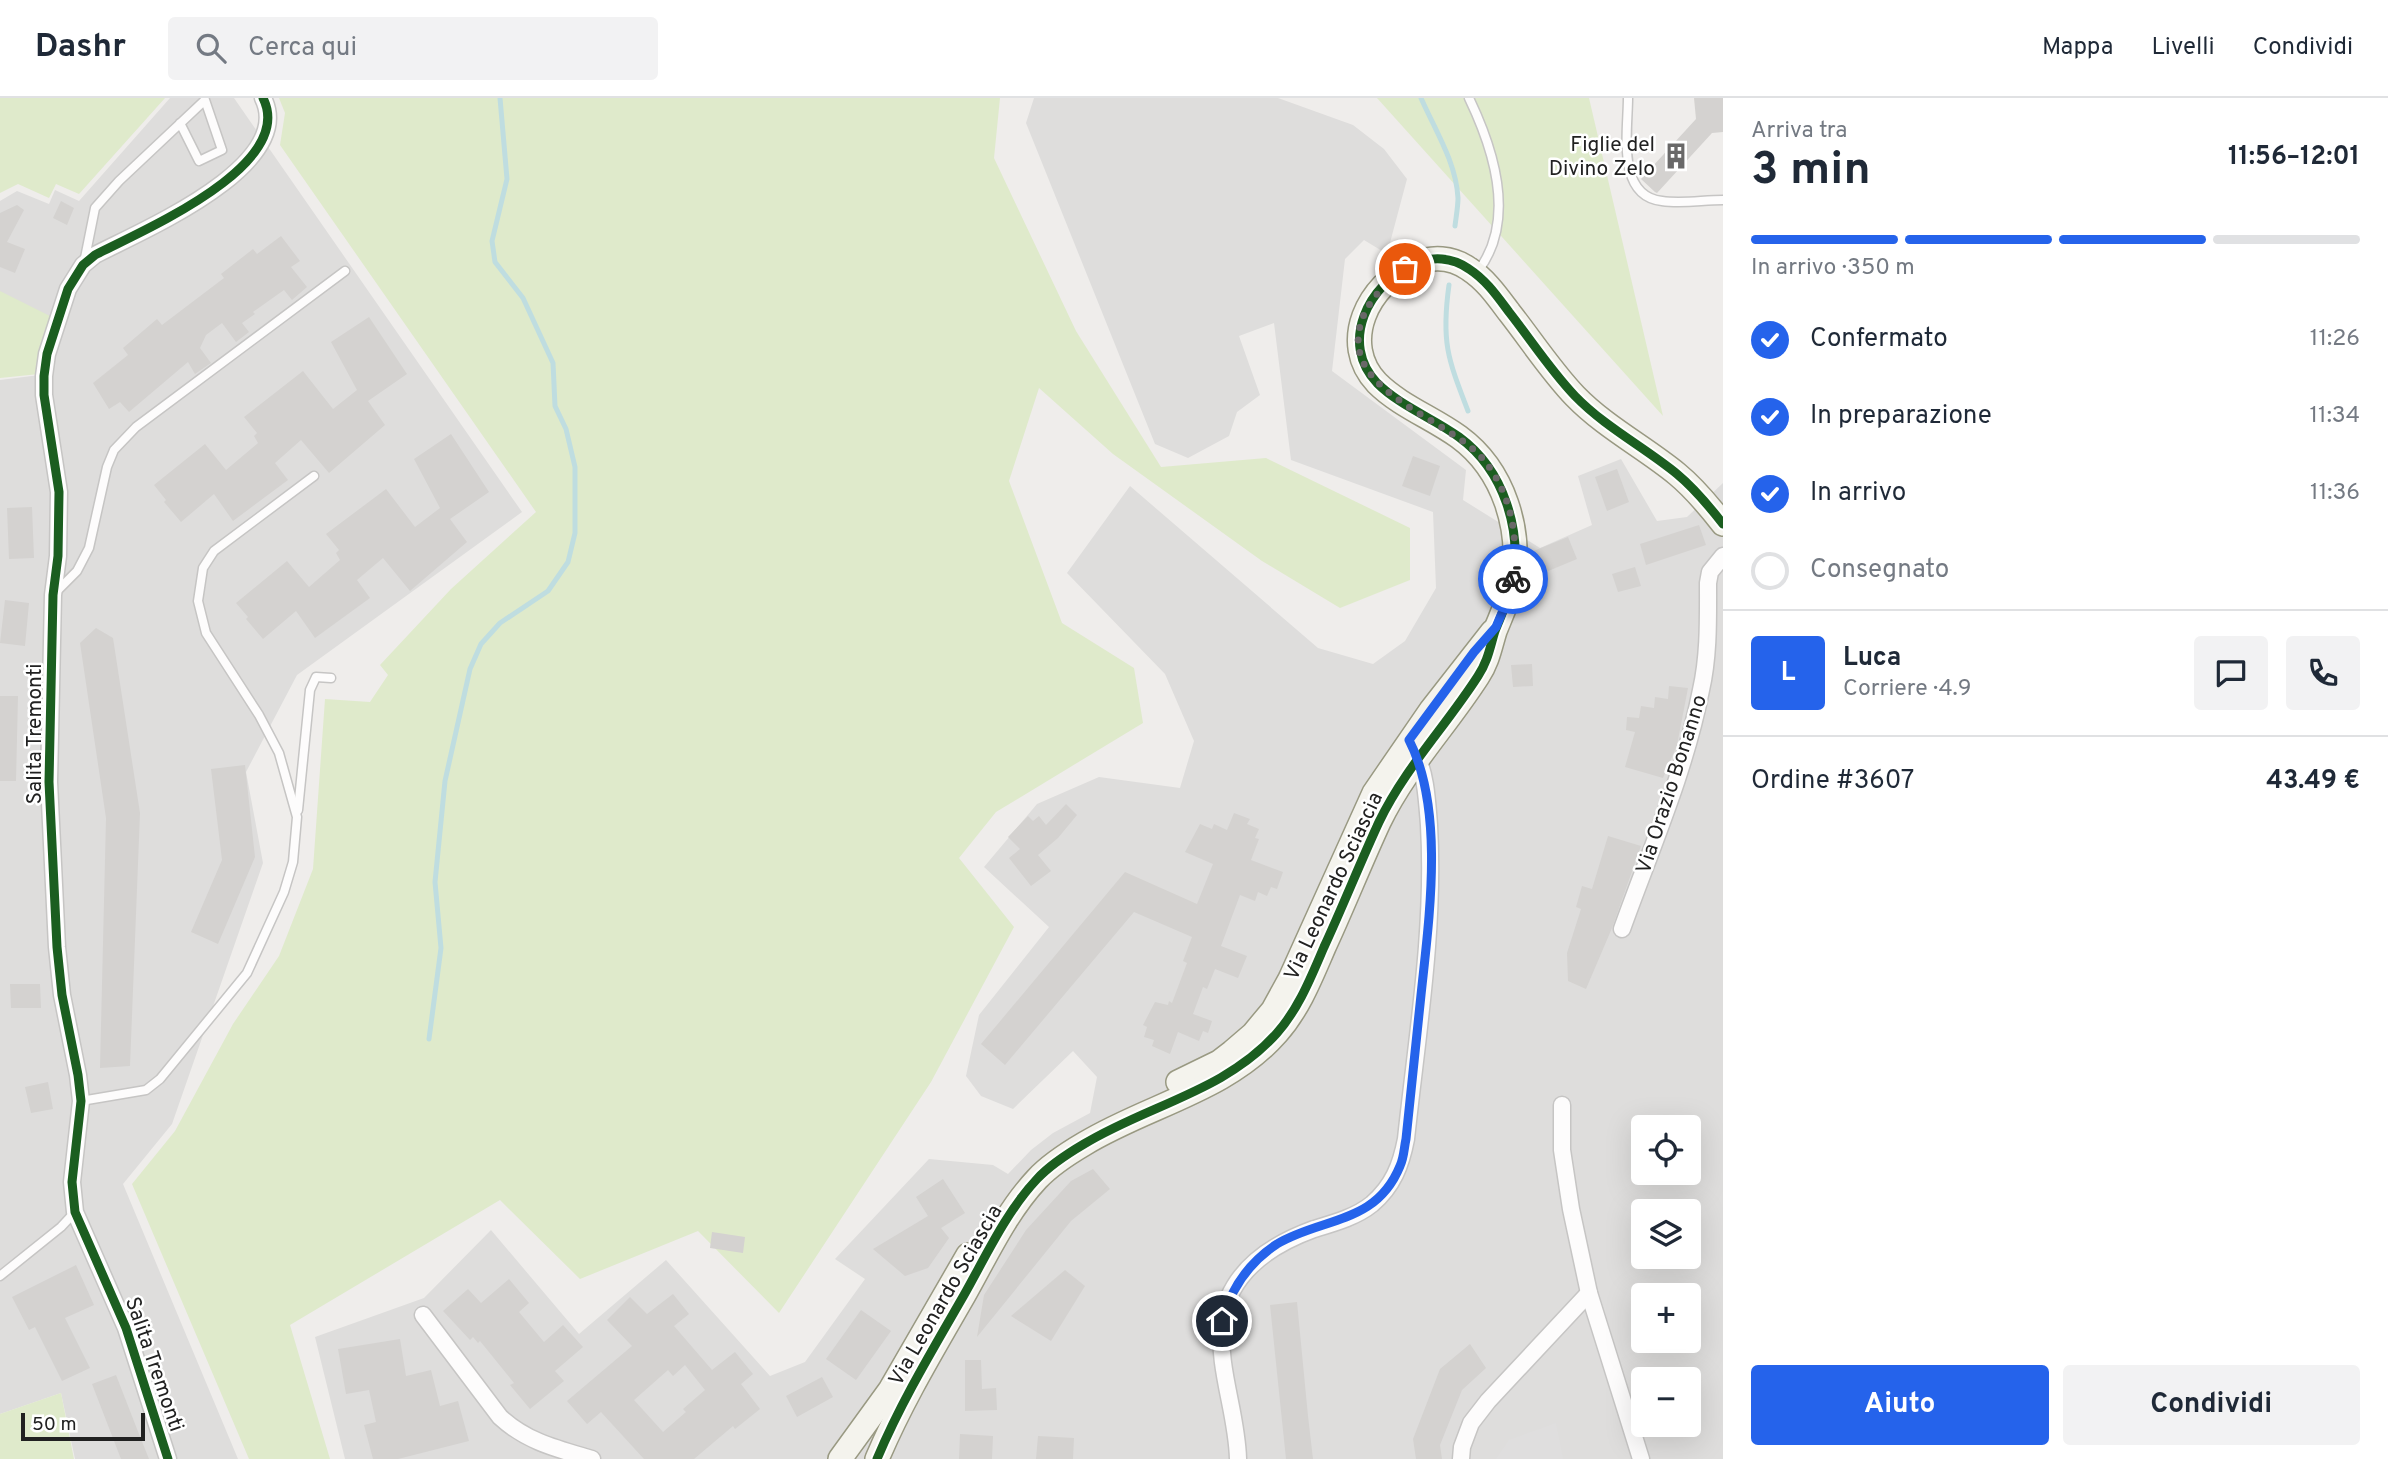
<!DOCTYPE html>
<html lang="it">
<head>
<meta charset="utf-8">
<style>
  :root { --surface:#fff; --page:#f2f2f3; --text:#1f2937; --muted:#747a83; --line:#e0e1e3; --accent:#2563eb }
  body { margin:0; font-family:Overpass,sans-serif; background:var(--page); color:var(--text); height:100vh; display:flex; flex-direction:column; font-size:26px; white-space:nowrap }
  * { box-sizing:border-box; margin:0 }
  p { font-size:23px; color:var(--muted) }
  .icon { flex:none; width:38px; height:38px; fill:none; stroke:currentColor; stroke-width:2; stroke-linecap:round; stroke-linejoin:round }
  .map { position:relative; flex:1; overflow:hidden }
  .drawer { display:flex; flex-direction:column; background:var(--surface); width:665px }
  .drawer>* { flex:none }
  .buttons { position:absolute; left:1631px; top:1017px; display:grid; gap:14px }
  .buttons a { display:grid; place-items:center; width:70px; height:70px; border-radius:7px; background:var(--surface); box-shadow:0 7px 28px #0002; font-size:35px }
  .scale { position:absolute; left:21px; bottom:18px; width:124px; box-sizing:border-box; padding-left:7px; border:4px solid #212121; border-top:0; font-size:19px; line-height:24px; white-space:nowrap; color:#212121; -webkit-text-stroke:5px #fff; paint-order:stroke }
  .pin { position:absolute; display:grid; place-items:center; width:60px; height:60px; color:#fff; margin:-30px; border:4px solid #fff; border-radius:50%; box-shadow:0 2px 7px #0007 }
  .courier { position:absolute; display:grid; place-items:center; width:70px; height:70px; margin:-35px; border:5px solid #2563eb; border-radius:50%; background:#fff; color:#222; box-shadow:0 2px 9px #0007 }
  .overview em { font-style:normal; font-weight:700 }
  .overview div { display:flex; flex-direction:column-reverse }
  .overview { display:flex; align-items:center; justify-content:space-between; height:119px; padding:0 28px }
  h1 { font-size:46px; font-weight:700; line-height:52px }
  .bar { display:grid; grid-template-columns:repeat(4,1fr); gap:10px 7px; align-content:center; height:84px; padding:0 28px }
  .bar i { height:9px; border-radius:5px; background:var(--line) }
  .bar .current { background:var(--accent) }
  .bar p { grid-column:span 4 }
  .line { display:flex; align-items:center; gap:18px; padding:0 28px; border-top:2px solid var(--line) }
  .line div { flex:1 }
  .round { display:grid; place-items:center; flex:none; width:74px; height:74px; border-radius:7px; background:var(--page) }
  ol { padding:0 28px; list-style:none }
  li { display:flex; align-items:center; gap:21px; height:77px }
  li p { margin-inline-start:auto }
  li .icon { padding:7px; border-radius:50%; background:var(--accent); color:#fff; stroke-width:4 }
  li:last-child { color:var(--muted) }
  li i { width:38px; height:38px; border:4px solid var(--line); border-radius:50% }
  .action { display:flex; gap:14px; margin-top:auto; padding:14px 28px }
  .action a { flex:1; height:80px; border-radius:7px; background:var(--accent); color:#fff; font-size:28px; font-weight:700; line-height:80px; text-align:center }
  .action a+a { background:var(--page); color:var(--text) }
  header { display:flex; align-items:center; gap:42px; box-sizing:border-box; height:98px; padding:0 35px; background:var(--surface); border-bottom:2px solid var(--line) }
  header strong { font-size:33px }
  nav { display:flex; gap:38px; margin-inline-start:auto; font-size:24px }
  .search { width:490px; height:63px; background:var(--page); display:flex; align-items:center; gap:18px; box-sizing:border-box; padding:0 24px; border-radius:7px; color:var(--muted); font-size:26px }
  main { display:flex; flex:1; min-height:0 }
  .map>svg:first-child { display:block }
  .residential { fill:#dedddc; fill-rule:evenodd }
  .grass { fill:#dfeacb }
  .parking { fill:#dfdede }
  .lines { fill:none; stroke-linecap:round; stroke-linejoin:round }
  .stream { stroke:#bfdde0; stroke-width:5 }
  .building { fill:#d4d2d0; fill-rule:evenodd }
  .lane-casing { stroke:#c6c5c4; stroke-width:11 }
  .street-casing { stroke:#c6c5c4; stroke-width:19 }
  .secondary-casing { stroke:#999982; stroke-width:26 }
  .lane { stroke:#fdfcfc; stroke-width:8 }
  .street { stroke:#fdfcfc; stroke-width:16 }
  .secondary { stroke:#f4f3ed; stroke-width:23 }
  .cycleway-casing { stroke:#fff; stroke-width:13 }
  .cycleway { stroke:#1b5e20; stroke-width:9 }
  .done { stroke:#696868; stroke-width:7; stroke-dasharray:0 12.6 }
  .route { stroke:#2563eb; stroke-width:9 }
  .labels { text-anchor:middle; stroke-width:5; stroke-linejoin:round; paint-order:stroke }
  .poi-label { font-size:21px; fill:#212121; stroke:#fff; text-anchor:end }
  .street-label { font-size:21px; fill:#212121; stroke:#fff }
</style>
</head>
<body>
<header>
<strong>Dashr</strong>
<div class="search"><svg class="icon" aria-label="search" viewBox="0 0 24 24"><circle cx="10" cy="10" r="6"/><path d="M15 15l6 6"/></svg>Cerca qui</div>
<nav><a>Mappa</a><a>Livelli</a><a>Condividi</a></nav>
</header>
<main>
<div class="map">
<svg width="1723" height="1361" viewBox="0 0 1723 1361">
  <rect width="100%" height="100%" fill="#efedeb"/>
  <g class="residential">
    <polygon points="170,0 234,0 522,414 297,577 246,674 263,765 172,1026 123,1086 238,1361 75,1361 61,1295 0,1316 0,282 40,277 0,194 0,103 17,93 49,106 55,92 79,103"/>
    <path d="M1034,0H1278L1353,27L1384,51L1407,81L1387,156L1364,142L1345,161L1332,273L1466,372L1463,402L1540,450L1592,427L1578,378L1621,361L1657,423L1687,419L1723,385V1361H345L315,1239L424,1200L491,1132L579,1236L666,1162L770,1278L805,1264L865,1181L835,1161L929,1061L993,1067L1008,1076L1031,1052L1053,1035L1090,1015L1097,979L1073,953L1013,1011L981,998L966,978L979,917L1049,829L984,769L1037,706L1099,679L1180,690L1194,643L1165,576L1067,475L1130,388L1318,550L1373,566L1405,543L1436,490L1433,414L1291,362L1274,225L1239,238L1260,297L1237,314L1229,338L1188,360L1155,346L1026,25ZM1643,1029H1689V1074H1643ZM1643,1113H1689V1158H1643ZM1643,1197H1689V1242H1643ZM1643,1281H1689V1326H1643Z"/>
  </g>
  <g class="grass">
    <polygon points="0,0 165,0 79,96 56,86 49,100 18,86 0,95"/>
    <polygon points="279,0 1000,0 994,60 1076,233 1161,369 1266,360 1410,430 1410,482 1340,510 1262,463 1113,356 1039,290 1009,383 1062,525 1134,570 1143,625 996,714 959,760 1014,829 931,984 779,1215 698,1133 580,1181 500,1102 290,1227 330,1361 249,1361 132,1086 175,1033 233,926 279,858 313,771 325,601 370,604 388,577 380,567 451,491 536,414 280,47 285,15"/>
    <polygon points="1377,0 1589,0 1663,318"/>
    <polygon points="0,193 54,220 39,276 0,280"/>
    <polygon points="61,1295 74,1361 0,1361 0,1316"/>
  </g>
  <polygon class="parking" points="1556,1325 1563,1361 1496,1361 1509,1342"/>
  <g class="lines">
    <g class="stream">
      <path d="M1421,0C1435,32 1456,64 1458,100C1458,109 1456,119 1455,128"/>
      <path d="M1449,187C1441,244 1448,261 1468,313"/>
      <polyline points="429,941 441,850 435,784 445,683 470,571 481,546 500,525 548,493 568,464 575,435 575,369 566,331 555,308 553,265 523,200 495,164 492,143 507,81 500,0"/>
    </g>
  </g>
  <g class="building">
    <polygon points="1694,0 1723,0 1723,34 1712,35 1657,95 1655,94 1641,81 1696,21"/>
    <polygon points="61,103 74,110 67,127 53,120"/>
    <polygon points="17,107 24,112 7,144 25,151 15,175 0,169 0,115"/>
    <polygon points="281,138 300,163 291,169 307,189 292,202 284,192 253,214 255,216 242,225 249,234 236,244 222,225 206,237 200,250 211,265 195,276 188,264 129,314 120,304 109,311 93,285 128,257 123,250 157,221 162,227 224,180 221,176 253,151 257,156"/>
    <polygon points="369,219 407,276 368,303 385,327 329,375 301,342 275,365 288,382 233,423 214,396 181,424 164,404 166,402 154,387 205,346 226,372 258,345 254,338 257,335 244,319 303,273 333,311 357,292 331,244"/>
    <polygon points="451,336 489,394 450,421 467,444 410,493 383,460 357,482 370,500 315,540 296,513 263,541 246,521 248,519 236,505 287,463 309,489 340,462 336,455 339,452 326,436 386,391 415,429 440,410 414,361"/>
    <polygon points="1413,358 1440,368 1430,398 1402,388"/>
    <polygon points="1617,371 1629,404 1607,413 1595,379"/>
    <polygon points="32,409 34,460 9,461 7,410"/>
    <polygon points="1699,427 1706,447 1646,467 1640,446"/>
    <polygon points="1568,439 1577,461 1541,476 1531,454"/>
    <polygon points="1635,469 1641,488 1618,494 1612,476"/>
    <polygon points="5,502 29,505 25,548 0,545"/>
    <polygon points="96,530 113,540 140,715 130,968 100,970 106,720 80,545"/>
    <polygon points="1532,566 1533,588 1513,589 1511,567"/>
    <polygon points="1669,588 1688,590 1677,647 1663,680 1625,669 1635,634 1626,632 1627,619 1639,620 1641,608 1654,610 1655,599 1668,601"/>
    <polygon points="0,598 18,598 16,683 0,683"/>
    <polygon points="245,667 255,759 218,846 191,834 222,762 211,671"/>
    <polygon points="1066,706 1077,717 1058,740 1038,757 1051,773 1031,788 1009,760 1020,751 1008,739 1028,718 1033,723 1039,718 1046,727"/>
    <polygon points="1234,715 1250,721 1247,726 1259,731 1255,740 1259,741 1251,762 1283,774 1277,791 1271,789 1267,798 1258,794 1255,803 1240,797 1221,848 1247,858 1238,880 1215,871 1207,891 1203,889 1193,916 1212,923 1208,935 1203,933 1199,943 1178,934 1170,956 1152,948 1154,942 1144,939 1147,929 1143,927 1155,904 1168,907 1169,903 1172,905 1187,865 1183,863 1192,839 1134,814 1005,967 981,946 1125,774 1197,806 1213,766 1185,754 1200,726 1212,731 1214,726 1227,732"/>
    <polygon points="1608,738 1641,748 1612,830 1586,891 1568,883 1567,855 1581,811 1576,809 1582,788 1592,791"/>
    <polygon points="10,886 40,886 41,910 11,910"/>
    <polygon points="48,984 53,1011 31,1015 25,989"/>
    <polygon points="1093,1071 1110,1091 1071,1123 977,1239 984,1197 1026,1132 1071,1083"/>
    <polygon points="943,1081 965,1115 941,1130 949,1140 928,1170 905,1178 873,1151 928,1118 916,1099"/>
    <polygon points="712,1134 745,1139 743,1155 710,1150"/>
    <polygon points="76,1167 94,1207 65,1220 90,1270 62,1283 35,1229 29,1232 12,1199"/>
    <polygon points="1065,1172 1085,1188 1051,1243 1011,1218"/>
    <polygon points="509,1181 529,1205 519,1214 544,1244 563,1227 583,1249 555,1273 564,1283 530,1311 510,1287 514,1285 480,1243 478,1245 473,1239 470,1242 443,1213 468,1191 481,1205"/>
    <path d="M673,1196L689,1216L674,1228L712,1272L735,1254L753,1276L741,1286L760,1311L735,1331L733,1328L694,1361H644L601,1314L587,1326L567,1303L632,1248L607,1222L630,1199L647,1216ZM685,1267L705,1292L683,1311L686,1314L663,1334L634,1302L668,1272L673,1278Z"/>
    <polygon points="1297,1204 1308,1318 1313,1361 1286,1361 1276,1265 1270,1207"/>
    <polygon points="861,1212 891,1233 856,1282 826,1261"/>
    <polygon points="400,1241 406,1278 431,1272 440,1308 458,1303 469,1343 398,1361 373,1361 364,1327 376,1324 369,1292 346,1296 338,1251"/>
    <polygon points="1470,1246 1486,1270 1462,1292 1440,1347 1442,1361 1416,1361 1413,1341 1440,1271"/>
    <polygon points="965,1262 981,1262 982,1291 996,1290 997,1312 965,1313"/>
    <polygon points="116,1277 137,1331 149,1361 121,1361 92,1286"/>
    <polygon points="822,1279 833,1299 797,1319 786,1298"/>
    <polygon points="960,1336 993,1338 992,1361 959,1361"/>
    <polygon points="1038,1338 1074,1340 1073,1361 1036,1361"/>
  </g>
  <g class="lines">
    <g class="lane-casing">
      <g id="lane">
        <path d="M1469,0C1494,52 1517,122 1478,173"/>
        <path d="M1628,0C1628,33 1616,98 1662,103C1682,106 1703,102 1723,102"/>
        <polyline points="84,165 95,110 119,83 205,2 222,52 199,63 180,25"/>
        <polyline points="55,495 77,473 89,450 107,369 114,352 136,329 345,173"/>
        <polyline points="298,712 310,592 316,579 331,580"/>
        <polyline points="81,1003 146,992 160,981 247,875 284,794 293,764 297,719 279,655 259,617 206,535 198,503 203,470 214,453 314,378"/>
        <polyline points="0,1178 61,1129 75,1114"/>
      </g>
    </g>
    <g class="street-casing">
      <g id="street">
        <path d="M1622,831C1650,753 1685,674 1701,592C1709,557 1708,520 1708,485L1710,474L1723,458"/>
        <polyline points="1562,1007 1562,1052 1571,1111 1589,1195 1641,1361"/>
        <path d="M423,1217L500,1319C527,1344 558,1351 592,1361"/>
        <path d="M168,1361L126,1230L75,1114L72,1084L81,1003L78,977L62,897L57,849L49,684L53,497L58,458L59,394L44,297V278L47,256L68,191L83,167L95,157C141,133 297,68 263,0"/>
        <path d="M1238,1361C1237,1315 1217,1270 1222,1224C1229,1174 1270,1147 1314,1131C1334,1125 1356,1119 1372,1106C1393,1088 1401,1067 1406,1041C1417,937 1435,832 1429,727C1427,702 1426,676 1415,654"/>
        <polyline points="1461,1361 1462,1349 1471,1325 1488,1303 1589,1195"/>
      </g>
    </g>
    <g class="secondary-casing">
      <g id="secondary">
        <polyline points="1178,984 1219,964 1232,954 1253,936 1273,912 1290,881 1374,695 1431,612 1492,534"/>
        <polyline points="840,1361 890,1292 968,1157"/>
        <path d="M877,1361C901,1304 933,1251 964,1197C986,1158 1006,1114 1037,1081C1050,1067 1067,1056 1084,1046C1148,1007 1226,993 1277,935C1299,910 1311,879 1324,849C1343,808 1360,765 1379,724C1405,670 1446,628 1478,578C1488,563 1490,549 1495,533C1501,518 1508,503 1512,487C1523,433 1504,372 1459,339C1433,320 1400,308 1377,285C1339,245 1368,186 1414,166C1432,158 1452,159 1469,171C1486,182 1497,198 1509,214C1531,242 1551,273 1575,298C1605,329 1644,349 1677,376C1694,390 1709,408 1723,426"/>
      </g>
    </g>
    <use href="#lane" class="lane"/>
    <use href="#street" class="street"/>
    <use href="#secondary" class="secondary"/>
    <g class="cycleway-casing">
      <g id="cycleway">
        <path d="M168,1361L126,1230L75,1114L72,1084L81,1003L78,977L62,897L57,849L49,684L53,497L58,458L59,394L44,297V278L47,256L68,191L83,167L95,157C141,133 297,68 263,0"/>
        <path d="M877,1361C901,1304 933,1251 964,1197C986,1158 1006,1114 1037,1081C1050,1067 1067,1056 1084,1046C1148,1007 1226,993 1277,935C1299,910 1311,879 1324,849C1343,808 1360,765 1379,724C1405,670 1446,628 1478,578C1488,563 1490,549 1495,533C1501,518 1508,503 1512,487C1523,433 1504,372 1459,339C1433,320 1400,308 1377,285C1339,245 1368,186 1414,166C1432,158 1452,159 1469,171C1486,182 1497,198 1509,214C1531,242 1551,273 1575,298C1605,329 1644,349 1677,376C1694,390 1709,408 1723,426"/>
      </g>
    </g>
    <use href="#cycleway" class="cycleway"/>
  </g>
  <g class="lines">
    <path class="done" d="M1405,171C1384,186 1363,207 1359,233C1348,296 1449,321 1483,361C1511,394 1519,439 1513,481"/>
    <path class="route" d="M1222,1223C1231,1190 1248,1165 1277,1146C1322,1119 1376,1127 1400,1068C1404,1060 1404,1050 1406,1041C1411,993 1416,945 1421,897C1429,821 1445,712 1409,642L1474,554L1496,529L1510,496L1513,481"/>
  </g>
  <defs>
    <g id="building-bare" transform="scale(2.1)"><path d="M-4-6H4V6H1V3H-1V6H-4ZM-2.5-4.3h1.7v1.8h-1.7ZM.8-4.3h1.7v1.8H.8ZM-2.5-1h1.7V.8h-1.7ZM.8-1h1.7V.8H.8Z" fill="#696868" stroke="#fff" stroke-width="2.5" paint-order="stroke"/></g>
  </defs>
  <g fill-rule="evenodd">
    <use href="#building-bare" x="1676" y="58"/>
  </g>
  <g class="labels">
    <g class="poi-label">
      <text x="1655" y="53">Figlie del<tspan x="1655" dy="24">Divino Zelo</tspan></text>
    </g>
    <g class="street-label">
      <text transform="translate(34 636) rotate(-90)" y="7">Salita Tremonti</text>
      <text transform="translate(1671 686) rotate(-72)" y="7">Via Orazio Bonanno</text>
      <text transform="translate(1333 788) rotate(-65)" y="7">Via Leonardo Sciascia</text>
      <text transform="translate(945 1197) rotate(-60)" y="7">Via Leonardo Sciascia</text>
      <text transform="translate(155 1266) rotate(71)" y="7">Salita Tremonti</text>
    </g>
  </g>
</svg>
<div class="buttons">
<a><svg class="icon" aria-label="locate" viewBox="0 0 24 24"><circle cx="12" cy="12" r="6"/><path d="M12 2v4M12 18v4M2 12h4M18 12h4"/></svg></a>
<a><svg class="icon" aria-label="layers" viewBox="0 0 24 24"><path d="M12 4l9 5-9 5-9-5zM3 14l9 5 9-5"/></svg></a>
<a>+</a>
<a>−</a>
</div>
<div class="scale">50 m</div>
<div class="pin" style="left:1405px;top:171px;background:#ea580c"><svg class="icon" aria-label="bag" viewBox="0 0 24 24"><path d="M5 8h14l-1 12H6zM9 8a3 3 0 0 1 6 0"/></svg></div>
<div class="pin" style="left:1222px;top:1223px;background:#1f2937"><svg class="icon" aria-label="home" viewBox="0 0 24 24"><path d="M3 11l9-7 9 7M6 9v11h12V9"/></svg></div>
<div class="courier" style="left:1513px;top:481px"><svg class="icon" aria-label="bike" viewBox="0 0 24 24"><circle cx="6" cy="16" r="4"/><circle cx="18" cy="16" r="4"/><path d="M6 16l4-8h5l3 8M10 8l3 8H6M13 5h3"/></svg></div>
</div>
<section class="drawer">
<div class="overview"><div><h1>3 min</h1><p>Arriva tra</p></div><em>11:56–12:01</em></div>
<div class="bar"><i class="current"></i><i class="current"></i><i class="current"></i><i></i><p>In arrivo · 350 m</p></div>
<ol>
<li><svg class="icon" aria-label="check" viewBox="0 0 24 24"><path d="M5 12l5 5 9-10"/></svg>Confermato<p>11:26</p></li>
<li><svg class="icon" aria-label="check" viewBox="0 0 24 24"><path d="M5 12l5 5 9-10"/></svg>In preparazione<p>11:34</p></li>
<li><svg class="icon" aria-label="check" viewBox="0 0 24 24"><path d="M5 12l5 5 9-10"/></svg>In arrivo<p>11:36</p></li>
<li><i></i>Consegnato</li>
</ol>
<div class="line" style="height:126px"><b class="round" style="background:var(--accent);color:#fff">L</b><div><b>Luca</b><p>Corriere · 4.9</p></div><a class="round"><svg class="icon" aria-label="chat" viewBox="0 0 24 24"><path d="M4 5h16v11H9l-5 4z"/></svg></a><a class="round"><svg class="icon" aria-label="phone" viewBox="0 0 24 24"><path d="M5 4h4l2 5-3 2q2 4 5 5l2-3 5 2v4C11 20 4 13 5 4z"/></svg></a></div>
<div class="line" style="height:91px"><div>Ordine #3607</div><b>43.49 €</b></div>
<div class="action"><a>Aiuto</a><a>Condividi</a></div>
</section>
</main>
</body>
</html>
